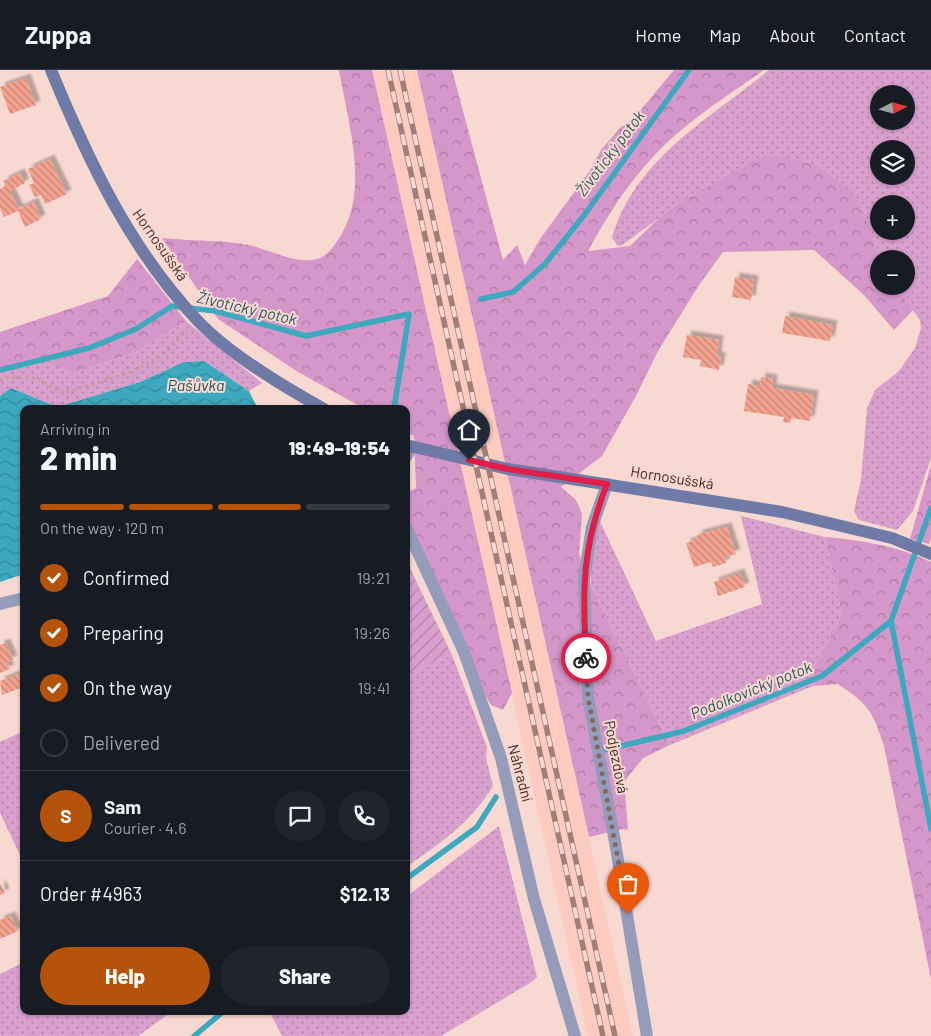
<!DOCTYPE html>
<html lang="en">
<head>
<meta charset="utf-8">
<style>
  :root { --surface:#171b24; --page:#20242c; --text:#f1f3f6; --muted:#9ea1a6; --line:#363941; --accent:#b45309 }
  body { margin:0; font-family:Barlow,sans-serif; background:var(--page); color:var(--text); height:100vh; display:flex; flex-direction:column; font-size:19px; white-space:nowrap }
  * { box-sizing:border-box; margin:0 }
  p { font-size:16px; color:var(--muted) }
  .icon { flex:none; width:28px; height:28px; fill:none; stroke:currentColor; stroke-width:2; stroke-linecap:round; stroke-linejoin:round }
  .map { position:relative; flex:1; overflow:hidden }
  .sheet { position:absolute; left:20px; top:335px; width:390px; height:610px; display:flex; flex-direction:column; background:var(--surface); border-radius:10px; box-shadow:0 1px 4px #0004 }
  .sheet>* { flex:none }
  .needle { width:32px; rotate:84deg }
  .fabs { position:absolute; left:870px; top:15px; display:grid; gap:10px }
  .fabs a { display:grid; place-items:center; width:45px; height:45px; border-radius:50%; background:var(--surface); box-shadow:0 1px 4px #0004; font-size:25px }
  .pin { position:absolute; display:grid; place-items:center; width:42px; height:42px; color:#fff; margin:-51px -21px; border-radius:50% 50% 50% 0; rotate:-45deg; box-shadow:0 0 5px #0007 }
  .pin .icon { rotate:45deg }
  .courier { position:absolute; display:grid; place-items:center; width:50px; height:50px; margin:-25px; border:4px solid #e11d48; border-radius:50%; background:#fff; color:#222; box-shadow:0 1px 6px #0007 }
  .summary em { font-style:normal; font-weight:800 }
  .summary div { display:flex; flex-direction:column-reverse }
  .summary { display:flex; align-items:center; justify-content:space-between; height:85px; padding:0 20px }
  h1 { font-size:32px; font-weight:800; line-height:38px }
  .bar { display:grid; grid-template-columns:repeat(4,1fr); gap:8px 5px; align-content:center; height:60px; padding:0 20px }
  .bar i { height:6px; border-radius:4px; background:var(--line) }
  .bar .on { background:var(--accent) }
  .bar p { grid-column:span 4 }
  .line { display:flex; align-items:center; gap:12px; padding:0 20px; border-top:1px solid var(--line) }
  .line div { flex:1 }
  .round { display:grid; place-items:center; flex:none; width:52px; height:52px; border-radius:26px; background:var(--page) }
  ol { padding:0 20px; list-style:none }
  li { display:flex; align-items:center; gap:15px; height:55px }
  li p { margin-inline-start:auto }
  li .icon { padding:5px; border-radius:50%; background:var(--accent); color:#fff; stroke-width:4 }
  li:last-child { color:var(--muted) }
  li i { width:28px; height:28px; border:2px solid var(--line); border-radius:50% }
  .action { display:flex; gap:10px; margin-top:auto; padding:10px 20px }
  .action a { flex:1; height:58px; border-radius:30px; background:var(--accent); color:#fff; font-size:20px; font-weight:800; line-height:58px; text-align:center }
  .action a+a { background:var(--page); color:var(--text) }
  header { display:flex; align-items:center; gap:30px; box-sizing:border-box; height:70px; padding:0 25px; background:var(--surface); border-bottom:1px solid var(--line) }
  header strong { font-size:24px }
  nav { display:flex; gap:28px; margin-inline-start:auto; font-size:18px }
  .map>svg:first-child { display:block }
  .built { fill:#fdcbbf }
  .grass { fill:url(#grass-dots); fill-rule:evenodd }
  .forest { fill:url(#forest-crowns) }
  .garden { fill:url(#garden-furrows) }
  .water { fill:url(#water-waves) }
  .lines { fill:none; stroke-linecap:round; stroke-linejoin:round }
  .stream { stroke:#3da9bf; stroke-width:5.5 }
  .building { fill:url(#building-back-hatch); filter:url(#shadow) }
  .path { stroke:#bd9f98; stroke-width:3; stroke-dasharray:2.5 4; stroke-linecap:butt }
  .street { stroke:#949cba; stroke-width:12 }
  .secondary { stroke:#707aa6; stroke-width:12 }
  .rail-casing { stroke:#9e8079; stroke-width:5.5 }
  .rail { stroke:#f7d9d1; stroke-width:4; stroke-dasharray:11; stroke-linecap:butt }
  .done { stroke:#856760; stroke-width:5; stroke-dasharray:0 9 }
  .route { stroke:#e11d48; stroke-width:6 }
  .labels { text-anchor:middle; stroke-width:4; stroke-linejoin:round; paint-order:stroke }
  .street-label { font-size:15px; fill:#472a23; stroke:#f7d9d1 }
  .water-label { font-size:16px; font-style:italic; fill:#285660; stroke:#f7d9d1 }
</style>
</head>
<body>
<header>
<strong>Zuppa</strong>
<nav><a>Home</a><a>Map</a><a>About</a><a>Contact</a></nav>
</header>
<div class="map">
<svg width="931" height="966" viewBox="0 0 931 966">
  <defs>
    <pattern id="grass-dots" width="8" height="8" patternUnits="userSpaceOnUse" patternTransform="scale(1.25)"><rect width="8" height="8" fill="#d9a0ce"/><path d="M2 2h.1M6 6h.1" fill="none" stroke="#b283a7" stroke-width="1.8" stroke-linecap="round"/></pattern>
    <pattern id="forest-crowns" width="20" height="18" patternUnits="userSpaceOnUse" patternTransform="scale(1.25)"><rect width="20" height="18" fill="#d596c9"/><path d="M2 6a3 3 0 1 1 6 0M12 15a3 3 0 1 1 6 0" fill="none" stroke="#af7ba3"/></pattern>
    <pattern id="garden-furrows" width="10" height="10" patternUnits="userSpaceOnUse" patternTransform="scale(1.25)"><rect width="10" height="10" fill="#d9a0ce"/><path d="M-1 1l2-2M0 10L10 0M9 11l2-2" fill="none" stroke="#b283a7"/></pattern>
    <pattern id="water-waves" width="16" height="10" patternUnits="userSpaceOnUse" patternTransform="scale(1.25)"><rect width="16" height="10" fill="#3da9bf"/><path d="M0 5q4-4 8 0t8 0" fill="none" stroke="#358a9b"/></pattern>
    <pattern id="building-back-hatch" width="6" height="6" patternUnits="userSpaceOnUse" patternTransform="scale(1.25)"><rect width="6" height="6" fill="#f3a28f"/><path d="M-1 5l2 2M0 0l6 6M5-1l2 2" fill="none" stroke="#c78474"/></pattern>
    <filter id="shadow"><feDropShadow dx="4.5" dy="-4.5" stdDeviation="1" flood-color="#0004"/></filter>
  </defs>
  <rect width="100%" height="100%" fill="#f7d9d1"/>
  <polygon class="built" points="372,0 417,0 633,966 588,966"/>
  <g class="grass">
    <path d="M769,0H931V388L913,441L897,460L859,450L854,441L861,410L867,338L875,320L899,301L915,278L921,258L920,250L895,216H906V189H879L874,167L682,131L621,176L617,175L612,168C635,88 710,49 769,0ZM879,24H906V51H879ZM879,79H906V106H879ZM879,134H906V161H879Z"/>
    <polygon points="186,251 262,313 249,321 204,291 184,292 140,312 57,337 11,318 0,326 0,301 39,287 73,303 136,282"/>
    <polygon points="741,446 825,467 842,545 815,595 813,616 670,675 591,516 590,500 598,447 656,571 762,534"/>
    <path d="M452,585L487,677L486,688L493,716C471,752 440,774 406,797V604Z"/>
    <polygon points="24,661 24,793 0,743 0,672"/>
    <polygon points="499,756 537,907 530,913 441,966 282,966 269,941 406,941 406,827"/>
    <polygon points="24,892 24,941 173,941 138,966 0,966 0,904"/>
  </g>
  <g class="forest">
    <path d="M339,0H372L512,623L503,640L491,635L480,616L461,562L406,447V423L416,418L414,366L406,362V339H365L298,302L218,249L162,168C189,171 229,170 253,176C271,181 293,192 312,190C325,189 331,180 338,170C371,121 348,54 339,0Z"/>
    <path d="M417,0H452L503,190L517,175L525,195L540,169L589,102L601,80L620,58L634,48L674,0H764C726,27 685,52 653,87C627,114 606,148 588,181L630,176L659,148L682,131L764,86L789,88L816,95L854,124L874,167L879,189V216H895L913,240L894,260L864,225L814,180L723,182L699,215L658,281L636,326L602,386L561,417L576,430L582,444L579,484L591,516L670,675L643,688L624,712L628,760L623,759L589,767Z"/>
    <polygon points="137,189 186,251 136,282 73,303 39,288 0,301 0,262 108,226"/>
    <polygon points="931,395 931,468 929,474 910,469"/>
    <path d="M825,467C861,470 898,476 931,492V909L884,676C872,640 869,635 838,614L813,616L815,595L842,545Z"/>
  </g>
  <polygon class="garden" points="406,490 452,585 406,604"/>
  <polygon class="water" points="204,291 249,321 258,339 24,339 24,504 0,512 0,326 11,318 57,337 140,312 184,292"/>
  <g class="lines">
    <g class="stream">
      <polyline points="481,229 513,222 545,194 585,144 689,0"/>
      <polyline points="0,300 89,278 136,259 172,236 215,241 306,266 409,244 394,339"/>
      <polyline points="891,551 931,759"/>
      <polyline points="604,680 684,661 822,606 891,551 931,438"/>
      <polyline points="406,809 477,757 496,727"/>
      <polyline points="194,966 224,941"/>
    </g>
  </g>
  <g class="building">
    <polygon points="26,8 36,35 10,44 0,17"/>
    <polygon points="50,89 67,124 45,134 41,125 35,127 29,115 34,113 28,99"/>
    <polygon points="20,103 25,113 10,121 19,139 34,132 41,149 25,157 18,141 4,147 0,138 0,119 6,116 3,111"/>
    <polygon points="735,207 754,210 751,230 732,227"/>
    <polygon points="785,246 833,255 830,271 782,263"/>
    <polygon points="687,265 719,270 717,286 721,287 719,300 700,296 701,290 683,287"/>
    <polygon points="761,307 773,309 772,318 814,325 810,351 791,348 790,353 783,352 784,347 744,341 748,314 760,316"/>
    <polygon points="727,457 736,484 724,487 726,493 713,497 711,492 694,497 686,473 695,470 699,464"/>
    <polygon points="740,503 745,517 718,526 714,512"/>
    <polygon points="6,573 13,590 7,592 10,599 0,603 0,575"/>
    <polygon points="18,604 23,617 2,625 0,611"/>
    <polygon points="0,813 5,823 0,825"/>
    <polygon points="11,846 18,861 0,869 0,850"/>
  </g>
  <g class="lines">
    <path class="path" d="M0,310L4,308H37L62,323C97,313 139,304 168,280C175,274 179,267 187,261"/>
    <g class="street">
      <polyline points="406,387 411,378"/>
      <polyline points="607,414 592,457 584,509 588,627 615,772 647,966"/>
      <polyline points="406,457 464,582 501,688 534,829 575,966"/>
      <polyline points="0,534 24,528"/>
    </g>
    <g class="secondary">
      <path d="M51,0C88,90 130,179 197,250C229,284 284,317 324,339"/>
      <polyline points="406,375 508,399 782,442 892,468 931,484"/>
    </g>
    <g class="rail-casing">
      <g id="rail">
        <polyline points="388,0 603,966"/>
        <polyline points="400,0 615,966"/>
      </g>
    </g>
    <use href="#rail" class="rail"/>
  </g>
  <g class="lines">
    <polyline class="done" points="586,588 588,627 628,844"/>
    <path class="route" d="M469,390L508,399L607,414C581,480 583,520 586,588"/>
  </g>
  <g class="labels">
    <g class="street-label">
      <text transform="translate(160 175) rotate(55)" y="5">Hornosušská</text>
      <text transform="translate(672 408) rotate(9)" y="5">Hornosušská</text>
      <text transform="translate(616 687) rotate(79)" y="5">Podjezdová</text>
      <text transform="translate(520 703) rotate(75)" y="5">Náhradní</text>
    </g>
    <g class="water-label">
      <text transform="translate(610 83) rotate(-53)" y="6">Životický potok</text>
      <text transform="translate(247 238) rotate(13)" y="6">Životický potok</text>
      <text x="196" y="321">Pašůvka</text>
      <text transform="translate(751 620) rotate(-22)" y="6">Podolkovický potok</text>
    </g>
  </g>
</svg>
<div class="fabs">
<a><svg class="needle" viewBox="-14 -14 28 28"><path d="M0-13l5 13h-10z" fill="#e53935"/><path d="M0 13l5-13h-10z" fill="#9ea1a6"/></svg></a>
<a><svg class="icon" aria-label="layers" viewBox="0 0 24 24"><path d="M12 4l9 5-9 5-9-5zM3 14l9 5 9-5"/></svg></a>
<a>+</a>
<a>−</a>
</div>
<div class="pin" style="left:628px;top:844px;background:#ea580c"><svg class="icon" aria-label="bag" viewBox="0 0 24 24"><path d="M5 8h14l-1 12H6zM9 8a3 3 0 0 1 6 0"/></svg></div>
<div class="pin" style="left:469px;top:390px;background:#1f2937"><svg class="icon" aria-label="home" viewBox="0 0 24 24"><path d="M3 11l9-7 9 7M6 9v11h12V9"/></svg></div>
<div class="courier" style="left:586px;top:588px"><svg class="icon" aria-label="bike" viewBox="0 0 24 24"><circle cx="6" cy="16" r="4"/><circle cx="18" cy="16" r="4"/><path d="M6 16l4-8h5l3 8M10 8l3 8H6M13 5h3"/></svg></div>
<section class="sheet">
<div class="summary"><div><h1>2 min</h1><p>Arriving in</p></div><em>19:49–19:54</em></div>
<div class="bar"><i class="on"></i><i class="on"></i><i class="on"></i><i></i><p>On the way · 120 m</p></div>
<ol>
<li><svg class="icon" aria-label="check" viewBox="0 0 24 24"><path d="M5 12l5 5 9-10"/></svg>Confirmed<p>19:21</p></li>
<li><svg class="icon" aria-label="check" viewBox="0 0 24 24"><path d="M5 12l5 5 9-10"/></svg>Preparing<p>19:26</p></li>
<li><svg class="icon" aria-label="check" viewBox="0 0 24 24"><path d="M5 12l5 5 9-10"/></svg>On the way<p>19:41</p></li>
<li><i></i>Delivered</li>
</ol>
<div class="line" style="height:90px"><b class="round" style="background:var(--accent);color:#fff">S</b><div><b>Sam</b><p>Courier · 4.6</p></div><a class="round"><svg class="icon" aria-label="chat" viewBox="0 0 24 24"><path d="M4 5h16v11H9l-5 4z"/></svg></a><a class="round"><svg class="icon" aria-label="phone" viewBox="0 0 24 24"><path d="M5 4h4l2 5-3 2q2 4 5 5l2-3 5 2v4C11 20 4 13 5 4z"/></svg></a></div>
<div class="line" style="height:65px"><div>Order #4963</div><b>$12.13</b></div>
<div class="action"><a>Help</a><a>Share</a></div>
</section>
</div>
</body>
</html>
